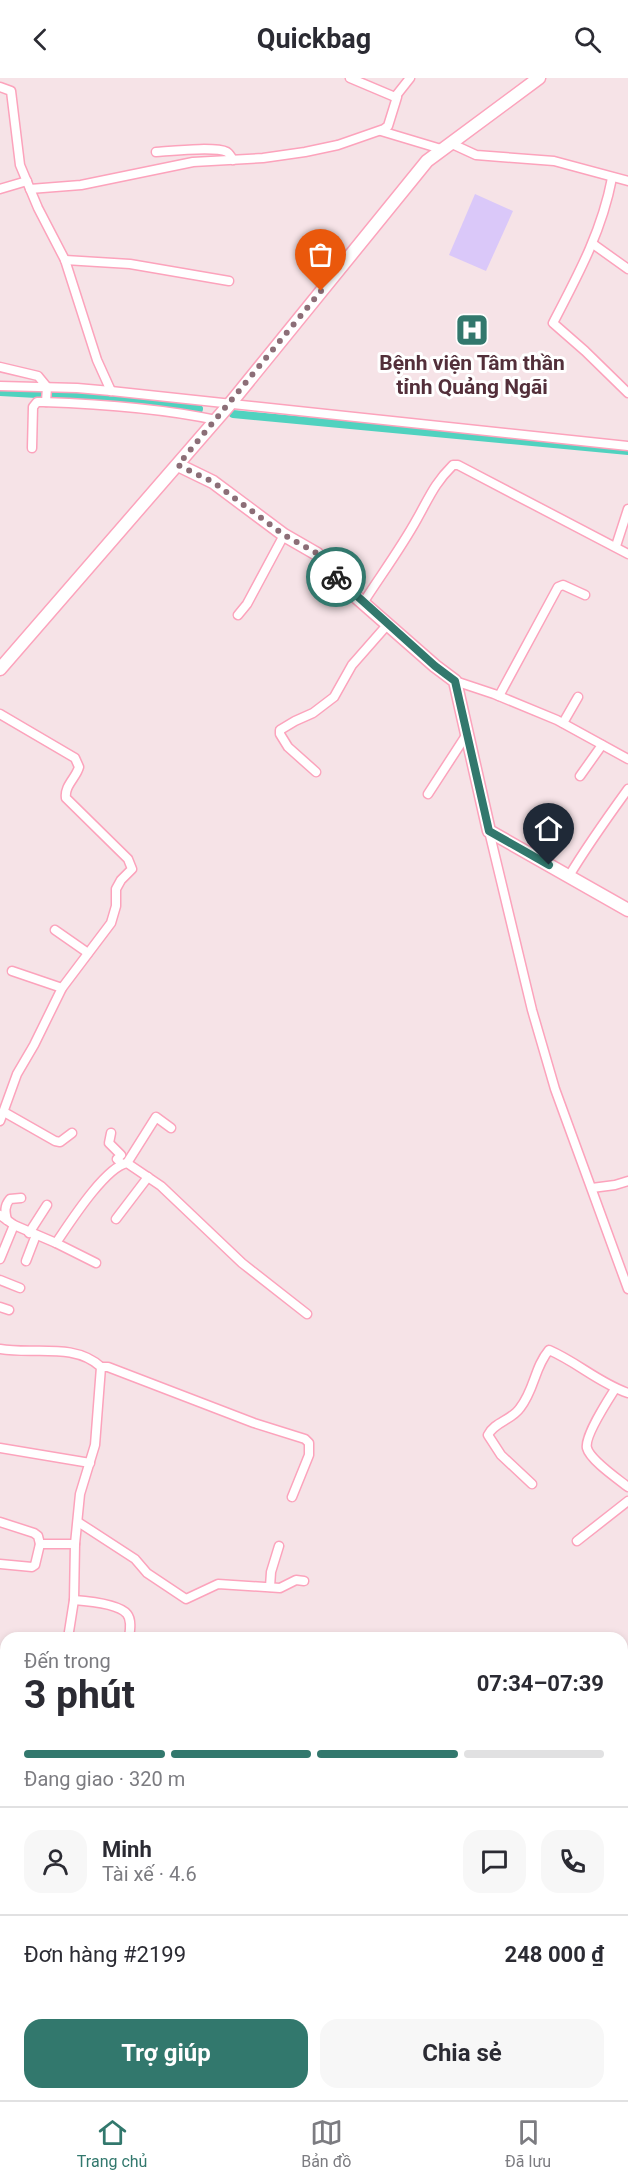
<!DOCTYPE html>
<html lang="vi">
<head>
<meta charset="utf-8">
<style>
  :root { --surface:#fff; --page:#f7f7f7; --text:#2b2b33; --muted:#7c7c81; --line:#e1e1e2; --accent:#32786d }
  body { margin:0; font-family:Roboto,sans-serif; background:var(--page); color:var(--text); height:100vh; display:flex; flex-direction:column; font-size:22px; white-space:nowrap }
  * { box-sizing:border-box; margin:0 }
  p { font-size:20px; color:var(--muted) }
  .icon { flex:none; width:33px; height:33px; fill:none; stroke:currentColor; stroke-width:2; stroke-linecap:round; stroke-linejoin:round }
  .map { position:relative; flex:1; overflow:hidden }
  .panel { position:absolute; left:0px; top:1554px; width:628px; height:468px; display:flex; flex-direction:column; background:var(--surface); border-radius:18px 18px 0 0; box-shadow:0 3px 9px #0003 }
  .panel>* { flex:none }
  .pin { position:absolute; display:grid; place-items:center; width:51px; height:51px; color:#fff; margin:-62px -26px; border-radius:50% 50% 50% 0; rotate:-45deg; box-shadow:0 0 6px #0007 }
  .pin .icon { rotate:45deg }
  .courier { position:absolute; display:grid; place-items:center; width:60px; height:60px; margin:-30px; border:4px solid #32786d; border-radius:50%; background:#fff; color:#222; box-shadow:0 2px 8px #0007 }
  .summary em { font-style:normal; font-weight:700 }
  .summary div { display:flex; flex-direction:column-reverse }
  .summary { display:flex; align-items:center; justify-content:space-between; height:102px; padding:0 24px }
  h1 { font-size:39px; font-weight:700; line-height:45px }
  .bar { display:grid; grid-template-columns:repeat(4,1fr); gap:9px 6px; align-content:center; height:72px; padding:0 24px }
  .bar i { height:8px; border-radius:4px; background:var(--line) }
  .bar .active { background:var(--accent) }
  .bar p { grid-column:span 4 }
  .line { display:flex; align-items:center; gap:15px; padding:0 24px; border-top:2px solid var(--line) }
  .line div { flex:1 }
  .round { display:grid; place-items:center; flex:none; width:63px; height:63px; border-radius:18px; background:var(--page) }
  .cta { display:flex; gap:12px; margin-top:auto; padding:12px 24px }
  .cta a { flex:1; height:69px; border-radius:18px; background:var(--accent); color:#fff; font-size:24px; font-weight:700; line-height:69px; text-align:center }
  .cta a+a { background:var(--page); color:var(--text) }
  header { display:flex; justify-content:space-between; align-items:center; height:78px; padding:0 24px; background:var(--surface); font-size:27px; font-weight:700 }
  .tab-bar { display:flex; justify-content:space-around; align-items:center; height:84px; border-top:2px solid var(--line); background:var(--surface); font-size:16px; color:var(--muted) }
  .tab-bar a { display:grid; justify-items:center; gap:3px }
  .tab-bar .active { color:var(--accent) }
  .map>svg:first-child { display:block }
  .green { fill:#dac8f9 }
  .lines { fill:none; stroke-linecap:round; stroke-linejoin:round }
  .canal { stroke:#50d2bf; stroke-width:8 }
  .street-casing { stroke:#fca3bc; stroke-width:11 }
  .secondary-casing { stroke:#fca3bc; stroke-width:15 }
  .street { stroke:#fff; stroke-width:8 }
  .secondary { stroke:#fff; stroke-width:12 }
  .done { stroke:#8c6e77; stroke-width:6; stroke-dasharray:0 10.8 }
  .route { stroke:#32786d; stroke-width:8 }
  .labels { text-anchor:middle; stroke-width:6; stroke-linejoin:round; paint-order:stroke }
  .poi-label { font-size:21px; font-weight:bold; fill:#532f3a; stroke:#fff }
</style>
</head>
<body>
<header><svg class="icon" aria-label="back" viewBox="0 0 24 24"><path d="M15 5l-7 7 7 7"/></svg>Quickbag<svg class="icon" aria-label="search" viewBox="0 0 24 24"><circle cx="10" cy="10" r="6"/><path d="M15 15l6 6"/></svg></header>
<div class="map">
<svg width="628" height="2022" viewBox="0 0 628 2022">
  <rect width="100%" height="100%" fill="#f6e3e7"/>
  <polygon class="green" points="475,116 513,133 486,193 449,177"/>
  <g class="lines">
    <g class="canal">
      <polyline points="0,314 147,322 199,331"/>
      <polyline points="233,336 628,373"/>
    </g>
    <g class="street-casing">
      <g id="street">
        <polyline points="350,0 395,19 410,0"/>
        <polyline points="0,9 11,13 20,87 38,130 65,182 97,282 111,313"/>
        <polyline points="381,53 441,71"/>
        <polyline points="450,65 476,77 554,83 628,103"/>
        <path d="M156,74C171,73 215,68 227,74C230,76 231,78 233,82"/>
        <path d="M612,100C602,153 578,197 553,245L585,273L628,315"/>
        <polyline points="0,111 27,103"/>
        <polyline points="30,111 81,107 193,84 263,80 305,74 338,67 384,51 388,48 397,19"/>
        <polyline points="593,166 628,191"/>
        <polyline points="65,182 130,186 229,203"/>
        <polyline points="0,289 38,298 47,309 46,324"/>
        <polyline points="0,308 77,310 111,313 628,368"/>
        <path d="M32,370L33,329L37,324H43C101,326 160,330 216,342"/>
        <polyline points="616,468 628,431"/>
        <path d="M363,525C381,497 401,470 417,441C430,418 434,406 453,387H458L628,476"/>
        <polyline points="238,537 247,526 284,457"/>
        <polyline points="455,603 494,616 557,642 628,681"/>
        <polyline points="499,618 558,509 563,507 585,517"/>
        <path d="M0,636L75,680L79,689C76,700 64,708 66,720L128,781L132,791L121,802L116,811V828L111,845L62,910L34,967L17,996L0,1043"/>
        <polyline points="563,645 578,619"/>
        <polyline points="316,694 288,669 280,656 280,652 295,643 313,635 334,619 352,587 388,546"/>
        <polyline points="580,698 602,667"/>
        <polyline points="428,716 467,656"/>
        <polyline points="489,753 532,932 555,1011 628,1211"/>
        <path d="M569,798C587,768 607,740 628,711"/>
        <polyline points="55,852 88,875"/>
        <polyline points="12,893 62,910"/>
        <polyline points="4,1034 55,1063 60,1064 72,1055"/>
        <polyline points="111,1055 109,1065 121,1077 117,1081 122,1086"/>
        <polyline points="127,1085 156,1039 171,1050"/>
        <polyline points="592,1110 615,1107 628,1103"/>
        <path d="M0,1137L14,1147L56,1165C69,1146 105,1089 127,1085L161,1108L242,1185L307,1236"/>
        <polyline points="116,1141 148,1099"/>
        <path d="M7,1142C5,1134 4,1128 10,1121L21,1120"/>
        <polyline points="29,1155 47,1127"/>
        <polyline points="56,1165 96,1185"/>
        <polyline points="0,1181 14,1147"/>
        <polyline points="26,1183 36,1157"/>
        <polyline points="0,1202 20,1210"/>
        <polyline points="0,1229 9,1232"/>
        <path d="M0,1271C33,1277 74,1264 101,1289L95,1367L80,1416L75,1466L74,1522L68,1560"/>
        <polyline points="101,1289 108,1289 254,1345 305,1361 309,1365 309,1377 292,1419"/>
        <path d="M615,1311C608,1322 584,1359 587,1370C590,1382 618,1401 628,1409"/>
        <polyline points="0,1370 90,1385"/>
        <path d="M532,1406L501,1377L488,1357C494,1344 512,1342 520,1330C535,1311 534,1290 549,1272C577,1284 599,1305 628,1315"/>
        <polyline points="0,1444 34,1455 38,1458 40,1466 75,1466"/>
        <polyline points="78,1444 135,1481 147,1495 186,1521 218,1506 280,1510 296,1502 304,1503"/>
        <polyline points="577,1463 628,1423"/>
        <polyline points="0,1486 32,1489 35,1487 40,1466"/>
        <polyline points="270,1509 271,1494 279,1468"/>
        <path d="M74,1522C87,1523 119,1526 127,1536C132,1542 130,1553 129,1560"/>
        <polyline points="0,1678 6,1677"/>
        <polyline points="8,2016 16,2022"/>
        <polyline points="30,2022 34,2016"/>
        <polyline points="239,2022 242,2016"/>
        <polyline points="375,2022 378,2016"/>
        <polyline points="497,2022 501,2016"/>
      </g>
    </g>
    <g class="secondary-casing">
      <g id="secondary">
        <polyline points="178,387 213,404 284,457 317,476 338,503 435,588 455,603 489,753 628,832"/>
        <polyline points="0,591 229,327 427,83 539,0"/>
      </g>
    </g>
    <use href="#street" class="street"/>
    <use href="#secondary" class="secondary"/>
  </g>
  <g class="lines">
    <polyline class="done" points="321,213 178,387 213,404 284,457 318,476 336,499"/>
    <polyline class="route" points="336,499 435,588 455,603 489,753 549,787"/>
  </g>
  <defs>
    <g id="hospital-square" transform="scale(1.725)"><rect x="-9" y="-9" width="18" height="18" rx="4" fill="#32786d" stroke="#fff"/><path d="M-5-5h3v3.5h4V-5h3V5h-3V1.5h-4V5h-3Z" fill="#fff"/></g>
  </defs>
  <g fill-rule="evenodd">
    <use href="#hospital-square" x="472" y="252"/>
  </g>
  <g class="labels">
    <g class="poi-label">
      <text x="472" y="292">Bệnh viện Tâm thần<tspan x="472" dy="24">tỉnh Quảng Ngãi</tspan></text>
    </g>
  </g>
</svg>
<div class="pin" style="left:321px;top:213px;background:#ea580c"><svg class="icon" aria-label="bag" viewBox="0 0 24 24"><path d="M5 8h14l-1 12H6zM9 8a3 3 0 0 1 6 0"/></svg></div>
<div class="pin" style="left:549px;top:787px;background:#1f2937"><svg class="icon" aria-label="home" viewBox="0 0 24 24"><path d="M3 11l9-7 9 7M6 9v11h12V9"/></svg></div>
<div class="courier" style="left:336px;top:499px"><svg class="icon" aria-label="bike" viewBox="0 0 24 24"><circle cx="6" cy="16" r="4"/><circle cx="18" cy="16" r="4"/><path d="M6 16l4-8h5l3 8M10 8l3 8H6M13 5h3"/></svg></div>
<section class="panel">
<div class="summary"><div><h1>3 phút</h1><p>Đến trong</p></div><em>07:34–07:39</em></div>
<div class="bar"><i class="active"></i><i class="active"></i><i class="active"></i><i></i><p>Đang giao · 320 m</p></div>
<div class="line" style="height:108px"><a class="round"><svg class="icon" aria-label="person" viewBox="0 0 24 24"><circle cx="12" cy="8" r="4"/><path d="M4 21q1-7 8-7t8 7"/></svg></a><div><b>Minh</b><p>Tài xế · 4.6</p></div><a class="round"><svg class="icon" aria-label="chat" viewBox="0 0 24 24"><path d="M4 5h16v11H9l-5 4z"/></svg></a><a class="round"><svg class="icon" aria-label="phone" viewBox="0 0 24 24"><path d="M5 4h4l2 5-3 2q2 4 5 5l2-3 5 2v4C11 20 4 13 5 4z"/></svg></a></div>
<div class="line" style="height:78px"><div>Đơn hàng #2199</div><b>248 000 ₫</b></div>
<div class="cta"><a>Trợ giúp</a><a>Chia sẻ</a></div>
</section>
</div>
<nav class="tab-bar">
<a class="active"><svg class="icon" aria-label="home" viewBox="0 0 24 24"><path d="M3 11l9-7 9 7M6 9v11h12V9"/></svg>Trang chủ</a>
<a><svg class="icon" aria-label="map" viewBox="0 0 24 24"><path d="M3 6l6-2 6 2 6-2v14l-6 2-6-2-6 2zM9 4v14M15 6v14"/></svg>Bản đồ</a>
<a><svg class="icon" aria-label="saved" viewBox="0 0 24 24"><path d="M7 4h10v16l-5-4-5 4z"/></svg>Đã lưu</a>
</nav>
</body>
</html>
